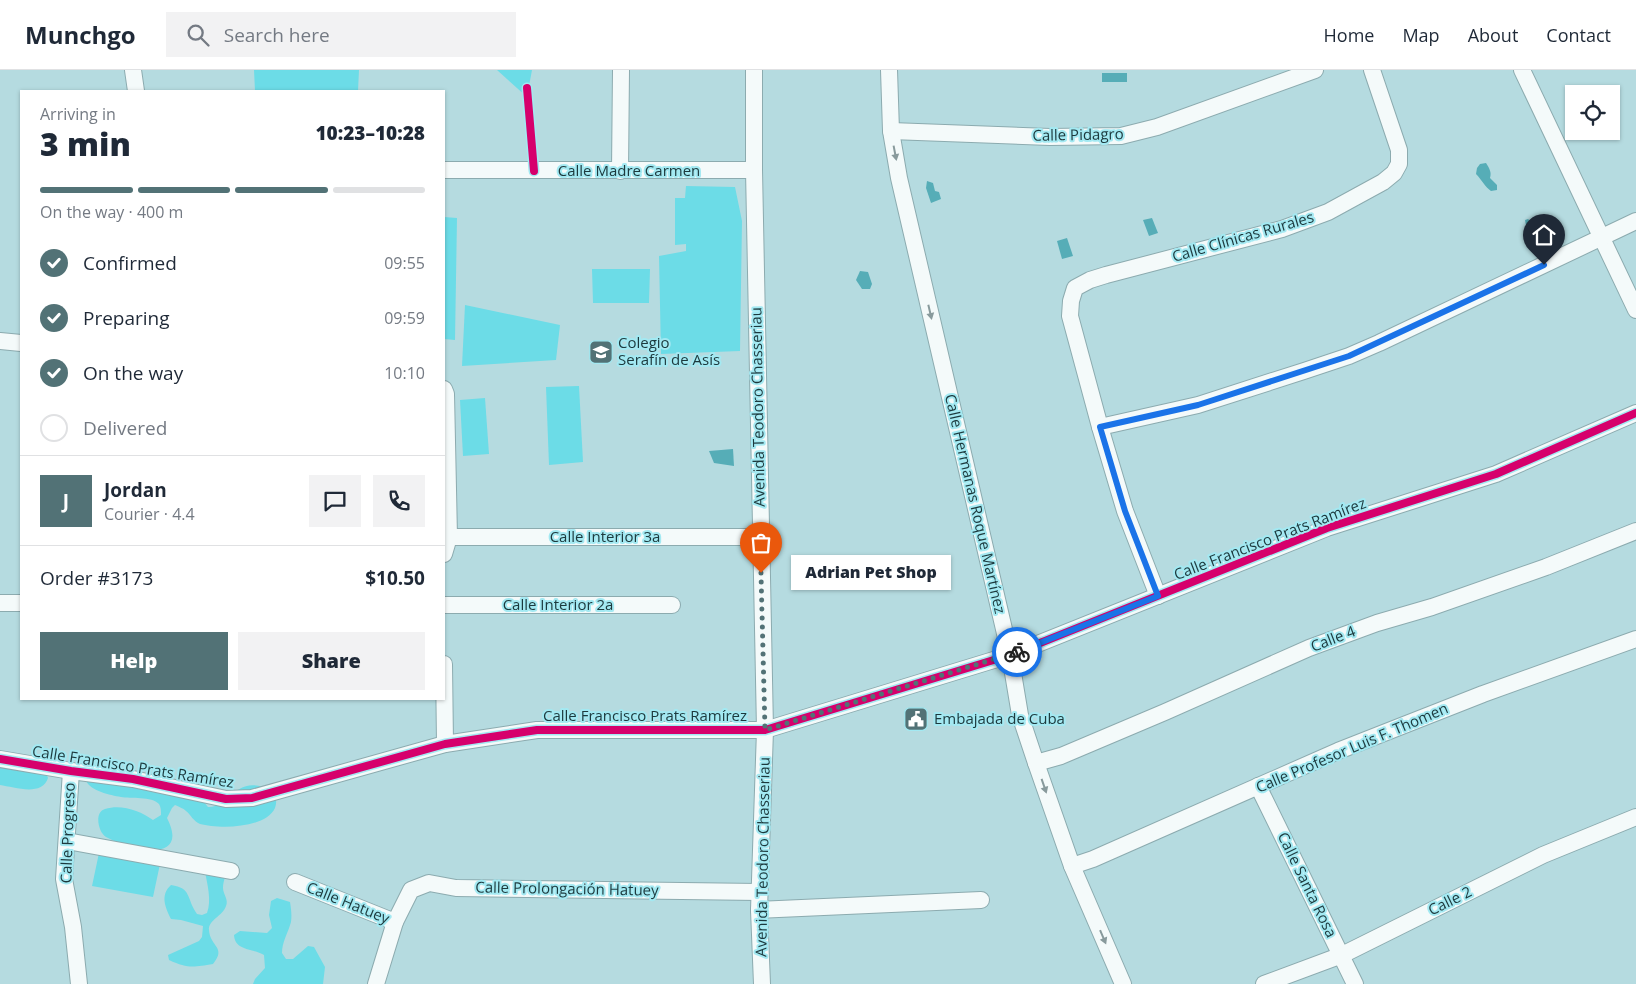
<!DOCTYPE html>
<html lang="en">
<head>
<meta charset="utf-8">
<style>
  :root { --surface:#fff; --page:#f2f2f3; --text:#1f2937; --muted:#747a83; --line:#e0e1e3; --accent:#527276 }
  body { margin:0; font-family:"Open Sans",sans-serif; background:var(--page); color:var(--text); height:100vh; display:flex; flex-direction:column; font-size:19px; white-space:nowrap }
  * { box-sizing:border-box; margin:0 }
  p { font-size:16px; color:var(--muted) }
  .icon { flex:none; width:28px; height:28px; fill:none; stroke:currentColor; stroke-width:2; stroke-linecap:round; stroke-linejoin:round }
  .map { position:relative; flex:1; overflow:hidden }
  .side { position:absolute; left:20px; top:20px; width:425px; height:610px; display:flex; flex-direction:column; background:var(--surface); border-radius:0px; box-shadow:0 1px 4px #0004 }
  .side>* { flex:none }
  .fabs { position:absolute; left:1565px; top:15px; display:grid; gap:10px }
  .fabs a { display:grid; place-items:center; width:55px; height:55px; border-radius:0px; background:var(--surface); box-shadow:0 1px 4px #0004; font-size:25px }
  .pin { position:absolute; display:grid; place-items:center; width:42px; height:42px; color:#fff; margin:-51px -21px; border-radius:50% 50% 50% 0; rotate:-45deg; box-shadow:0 0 5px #0007 }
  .pin .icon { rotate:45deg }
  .courier { position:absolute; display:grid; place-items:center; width:50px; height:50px; margin:-25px; border:4px solid #1a73e8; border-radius:50%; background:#fff; color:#222; box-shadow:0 1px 6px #0007 }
  .bubble { position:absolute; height:35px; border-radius:0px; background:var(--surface); box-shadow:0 1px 4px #0004; font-size:16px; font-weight:800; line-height:35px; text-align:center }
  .overview em { font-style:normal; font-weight:800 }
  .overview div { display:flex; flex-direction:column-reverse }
  .overview { display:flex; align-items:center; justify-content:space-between; height:85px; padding:0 20px }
  h1 { font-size:32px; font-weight:800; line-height:38px }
  .bar { display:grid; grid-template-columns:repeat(4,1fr); gap:8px 5px; align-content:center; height:60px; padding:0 20px }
  .bar i { height:6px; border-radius:4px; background:var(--line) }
  .bar .current { background:var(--accent) }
  .bar p { grid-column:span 4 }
  .line { display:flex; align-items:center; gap:12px; padding:0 20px; border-top:1px solid var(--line) }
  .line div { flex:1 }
  .round { display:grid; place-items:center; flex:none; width:52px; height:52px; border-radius:0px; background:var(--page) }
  ol { padding:0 20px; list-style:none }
  li { display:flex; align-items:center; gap:15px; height:55px }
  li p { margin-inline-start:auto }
  li .icon { padding:5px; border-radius:50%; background:var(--accent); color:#fff; stroke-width:4 }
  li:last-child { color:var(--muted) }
  li i { width:28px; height:28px; border:2px solid var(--line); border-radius:50% }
  .button { display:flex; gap:10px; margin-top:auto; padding:10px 20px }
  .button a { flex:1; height:58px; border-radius:0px; background:var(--accent); color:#fff; font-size:20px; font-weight:800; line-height:58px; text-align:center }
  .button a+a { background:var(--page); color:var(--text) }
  header { display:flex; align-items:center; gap:30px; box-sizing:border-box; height:70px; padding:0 25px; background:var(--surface); border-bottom:1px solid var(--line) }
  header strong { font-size:24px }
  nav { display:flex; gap:28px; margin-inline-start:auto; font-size:18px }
  .search { width:350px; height:45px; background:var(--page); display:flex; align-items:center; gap:12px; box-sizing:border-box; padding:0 18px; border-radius:0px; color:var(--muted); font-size:19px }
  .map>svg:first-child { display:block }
  .green { fill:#6cdce7 }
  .water { fill:#56adb7 }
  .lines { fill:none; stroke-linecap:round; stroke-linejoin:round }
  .minor-casing { stroke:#8cabaf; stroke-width:18 }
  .minor { stroke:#f4fafa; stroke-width:16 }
  .cycleway-casing { stroke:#a3e9f2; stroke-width:11 }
  .cycleway { stroke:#d6006c; stroke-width:8 }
  .oneway { fill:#889a9c }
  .done { stroke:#527276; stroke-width:5; stroke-dasharray:0 9 }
  .route { stroke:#1a73e8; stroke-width:6 }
  .labels { text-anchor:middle; stroke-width:4; stroke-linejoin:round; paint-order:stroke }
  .street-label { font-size:15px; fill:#1c393d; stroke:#a3e9f2 }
  .poi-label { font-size:15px; fill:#1c393d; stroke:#a3e9f2; text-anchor:start }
</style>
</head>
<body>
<header>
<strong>Munchgo</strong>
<div class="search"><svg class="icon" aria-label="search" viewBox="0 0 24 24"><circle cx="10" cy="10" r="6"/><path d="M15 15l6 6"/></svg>Search here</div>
<nav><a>Home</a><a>Map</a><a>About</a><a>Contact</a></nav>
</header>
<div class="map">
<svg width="1636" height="914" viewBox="0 0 1636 914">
  <rect width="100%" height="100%" fill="#b5dbe0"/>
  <g class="green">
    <polygon points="254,0 359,0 358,21 255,21"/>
    <polygon points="498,0 532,0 527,27 497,0"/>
    <polygon points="686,116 735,117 742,151 740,281 661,284 659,186 686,181 686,174 675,175 675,128 685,128"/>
    <polygon points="444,147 457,148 455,270 444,269"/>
    <polygon points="592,199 650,199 649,233 593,233"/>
    <polygon points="465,235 560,255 556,290 462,296"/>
    <polygon points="579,316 583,392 549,395 546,317"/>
    <polygon points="485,328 489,384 463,386 460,330"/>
    <path d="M0,693L46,703L48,708C42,727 14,717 0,715Z"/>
    <path d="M86,711L194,720L208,737C229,738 234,708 263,717C267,719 273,724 275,728C277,731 276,734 275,738C265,759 219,759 200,754C193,751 191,745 186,741C183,738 179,737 175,735L172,738L167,748C191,795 129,780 106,767C98,762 94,742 105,739C122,734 140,741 153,750L161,745C161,741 161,737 159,734C152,726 130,729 121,727C110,725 91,721 86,711Z"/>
    <polygon points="99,783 160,794 153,827 92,816"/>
    <path d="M230,796C227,803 223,810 223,818C223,824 229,830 226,836C223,846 208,850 209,860C210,877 227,877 213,894C194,897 188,899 169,890L168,885L199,871L202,867L203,856L181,850L171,849C165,837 160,825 171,815C192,818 186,828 197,844L202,845L207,843C212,830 207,814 205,801Z"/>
    <path d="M277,828L290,832C291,838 292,845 291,852C288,863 282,872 282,883L286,889H293L308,876L314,877L325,897L323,914H253L255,909L265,898L264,885C252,878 235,881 234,865L240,861L267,863L272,858L269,845L271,831Z"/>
  </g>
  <g class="water">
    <rect x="1102" y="3" width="25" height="9"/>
    <path d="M1486,93C1489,98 1492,102 1490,108L1497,115V120L1491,121C1485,117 1482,110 1476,104L1477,98L1480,94Z"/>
    <polygon points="927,111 933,113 935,121 939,122 941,129 931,133 926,118"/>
    <polygon points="1152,148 1158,163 1149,166 1143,150"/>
    <path d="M1528,149C1531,151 1535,158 1537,162L1535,167L1531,168L1527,161L1525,150Z"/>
    <polygon points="1067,168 1073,186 1062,189 1057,171"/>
    <polygon points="860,201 868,202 872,214 870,219 862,219 856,210"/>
    <polygon points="733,379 734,396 714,393 709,381"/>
  </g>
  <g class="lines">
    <g class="minor-casing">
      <g id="minor">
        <polyline points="133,0 136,21"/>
        <polyline points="754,0 754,100 765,660 759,840 762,914"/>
        <polyline points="889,0 891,61 899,108 1010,585 1020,645 1036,693 1072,796 1123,914"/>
        <polyline points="1522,0 1636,240"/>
        <polyline points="891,61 1050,67 1121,66 1157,57 1315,0"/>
        <polyline points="444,100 754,100"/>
        <polyline points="620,101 621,0"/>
        <polyline points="0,271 21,273"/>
        <polyline points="444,319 446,324 449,467 444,484"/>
        <polyline points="1100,357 1198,335 1304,301 1349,286 1379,273 1636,151"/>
        <polyline points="449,467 760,467"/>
        <polyline points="1158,526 1125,441 1100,357 1070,246 1071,231 1075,218 1090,210 1106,205 1282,159 1328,142 1383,112 1394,103 1399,94 1399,80 1372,0"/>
        <polyline points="0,533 21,533"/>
        <polyline points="444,535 672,535"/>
        <polyline points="444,594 445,674"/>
        <polyline points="0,689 71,701 133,709 226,729 252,728 445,674 537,660 765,660 1010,585 1327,458 1496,404 1636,343"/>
        <polyline points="1036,693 1061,686 1165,642 1309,578 1377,553 1432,537 1546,497 1636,461"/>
        <polyline points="71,701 64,809 73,857 79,914"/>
        <polyline points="1258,716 1355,914"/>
        <polyline points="67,771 231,801"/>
        <polyline points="1072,796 1093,789 1338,681 1483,624 1636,569"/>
        <polyline points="295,812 395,852"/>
        <polyline points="759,840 981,830"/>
        <polyline points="376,914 395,852 411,820 429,813 456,818 759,822"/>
        <polyline points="1264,914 1342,885 1543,785 1636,747"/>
      </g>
    </g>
    <use href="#minor" class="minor"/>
    <g class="cycleway-casing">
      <g id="cycleway">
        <polyline points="527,18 534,101"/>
        <polyline points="0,689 71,701 133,709 226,729 252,728 445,674 537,660 765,660 1010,585 1327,458 1496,404 1636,343"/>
      </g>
    </g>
    <use href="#cycleway" class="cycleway"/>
  </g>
  <defs><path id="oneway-solid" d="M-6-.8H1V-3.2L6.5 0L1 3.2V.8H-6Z" transform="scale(1.25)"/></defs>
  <g class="oneway">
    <use href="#oneway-solid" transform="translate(895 83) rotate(79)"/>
    <use href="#oneway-solid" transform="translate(930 242) rotate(77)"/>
    <use href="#oneway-solid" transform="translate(1044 716) rotate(71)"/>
    <use href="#oneway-solid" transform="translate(1103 867) rotate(67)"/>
  </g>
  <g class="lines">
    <polyline class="done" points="761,503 765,660 1017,582"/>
    <polyline class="route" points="1017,582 1158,526 1125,441 1100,357 1198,335 1349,286 1544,195"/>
  </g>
  <defs>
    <g id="school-square" transform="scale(1.25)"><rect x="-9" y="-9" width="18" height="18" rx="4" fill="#527276" stroke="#a3e9f2"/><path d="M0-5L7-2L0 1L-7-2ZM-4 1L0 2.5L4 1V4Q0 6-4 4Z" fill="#fff"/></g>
    <g id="civic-square" transform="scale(1.25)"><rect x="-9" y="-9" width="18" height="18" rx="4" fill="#527276" stroke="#a3e9f2"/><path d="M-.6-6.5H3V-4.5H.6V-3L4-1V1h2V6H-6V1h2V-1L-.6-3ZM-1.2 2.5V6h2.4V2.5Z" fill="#fff"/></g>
  </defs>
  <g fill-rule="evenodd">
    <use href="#school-square" x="601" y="282"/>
    <use href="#civic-square" x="916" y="649"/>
  </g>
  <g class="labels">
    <g class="street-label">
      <text transform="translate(1078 65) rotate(-1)" y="5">Calle Pidagro</text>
      <text x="629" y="106">Calle Madre Carmen</text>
      <text transform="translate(1243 167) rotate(-16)" y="5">Calle Clínicas Rurales</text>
      <text transform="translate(758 337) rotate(-91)" y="5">Avenida Teodoro Chasseriau</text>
      <text transform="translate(975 434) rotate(77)" y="5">Calle Hermanas Roque Martínez</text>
      <text x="605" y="472">Calle Interior 3a</text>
      <text transform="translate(1270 469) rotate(-21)" y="5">Calle Francisco Prats Ramírez</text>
      <text x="558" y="540">Calle Interior 2a</text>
      <text transform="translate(1333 569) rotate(-21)" y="5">Calle 4</text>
      <text x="645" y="651">Calle Francisco Prats Ramírez</text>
      <text transform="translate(1352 678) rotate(-23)" y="5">Calle Profesor Luis F. Thomen</text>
      <text transform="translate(133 697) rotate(9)" y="5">Calle Francisco Prats Ramírez</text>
      <text transform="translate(68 763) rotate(-88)" y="5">Calle Progreso</text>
      <text transform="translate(763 787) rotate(-89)" y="5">Avenida Teodoro Chasseriau</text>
      <text transform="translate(1307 815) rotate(64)" y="5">Calle Santa Rosa</text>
      <text transform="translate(567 819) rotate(1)" y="5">Calle Prolongación Hatuey</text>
      <text transform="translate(1450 831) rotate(-26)" y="5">Calle 2</text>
      <text transform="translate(348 833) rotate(22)" y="5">Calle Hatuey</text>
    </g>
    <g class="poi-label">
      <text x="618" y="278">Colegio<tspan x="618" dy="17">Serafín de Asís</tspan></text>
      <text x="934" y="654">Embajada de Cuba</text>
    </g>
  </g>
</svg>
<div class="fabs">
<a><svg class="icon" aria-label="locate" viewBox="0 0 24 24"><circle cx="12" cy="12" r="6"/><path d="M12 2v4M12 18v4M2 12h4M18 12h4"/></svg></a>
</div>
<div class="pin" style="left:761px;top:503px;background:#ea580c"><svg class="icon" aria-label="bag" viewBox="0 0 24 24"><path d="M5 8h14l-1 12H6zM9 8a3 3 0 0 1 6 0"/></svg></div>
<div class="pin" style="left:1544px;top:195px;background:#1f2937"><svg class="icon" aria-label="home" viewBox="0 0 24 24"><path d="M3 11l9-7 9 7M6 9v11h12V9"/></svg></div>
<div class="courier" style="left:1017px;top:582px"><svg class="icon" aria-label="bike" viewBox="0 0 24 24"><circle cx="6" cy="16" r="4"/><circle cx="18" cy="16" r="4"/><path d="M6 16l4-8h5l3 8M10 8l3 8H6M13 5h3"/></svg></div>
<div class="bubble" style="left:791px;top:485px;width:160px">Adrian Pet Shop</div>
<section class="side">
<div class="overview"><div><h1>3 min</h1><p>Arriving in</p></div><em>10:23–10:28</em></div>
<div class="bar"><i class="current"></i><i class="current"></i><i class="current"></i><i></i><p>On the way · 400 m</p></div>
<ol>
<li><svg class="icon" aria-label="check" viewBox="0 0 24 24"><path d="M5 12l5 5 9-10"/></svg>Confirmed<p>09:55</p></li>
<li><svg class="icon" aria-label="check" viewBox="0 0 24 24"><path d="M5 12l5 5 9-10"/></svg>Preparing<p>09:59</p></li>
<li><svg class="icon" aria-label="check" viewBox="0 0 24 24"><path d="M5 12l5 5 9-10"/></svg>On the way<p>10:10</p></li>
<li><i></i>Delivered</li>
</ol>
<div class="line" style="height:90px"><b class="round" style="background:var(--accent);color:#fff">J</b><div><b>Jordan</b><p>Courier · 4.4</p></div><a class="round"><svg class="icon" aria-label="chat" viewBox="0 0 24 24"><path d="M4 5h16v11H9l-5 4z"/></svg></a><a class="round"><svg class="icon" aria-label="phone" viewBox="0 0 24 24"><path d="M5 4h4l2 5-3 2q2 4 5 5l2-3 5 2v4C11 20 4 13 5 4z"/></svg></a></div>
<div class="line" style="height:65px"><div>Order #3173</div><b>$10.50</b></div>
<div class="button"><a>Help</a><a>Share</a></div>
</section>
</div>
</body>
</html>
